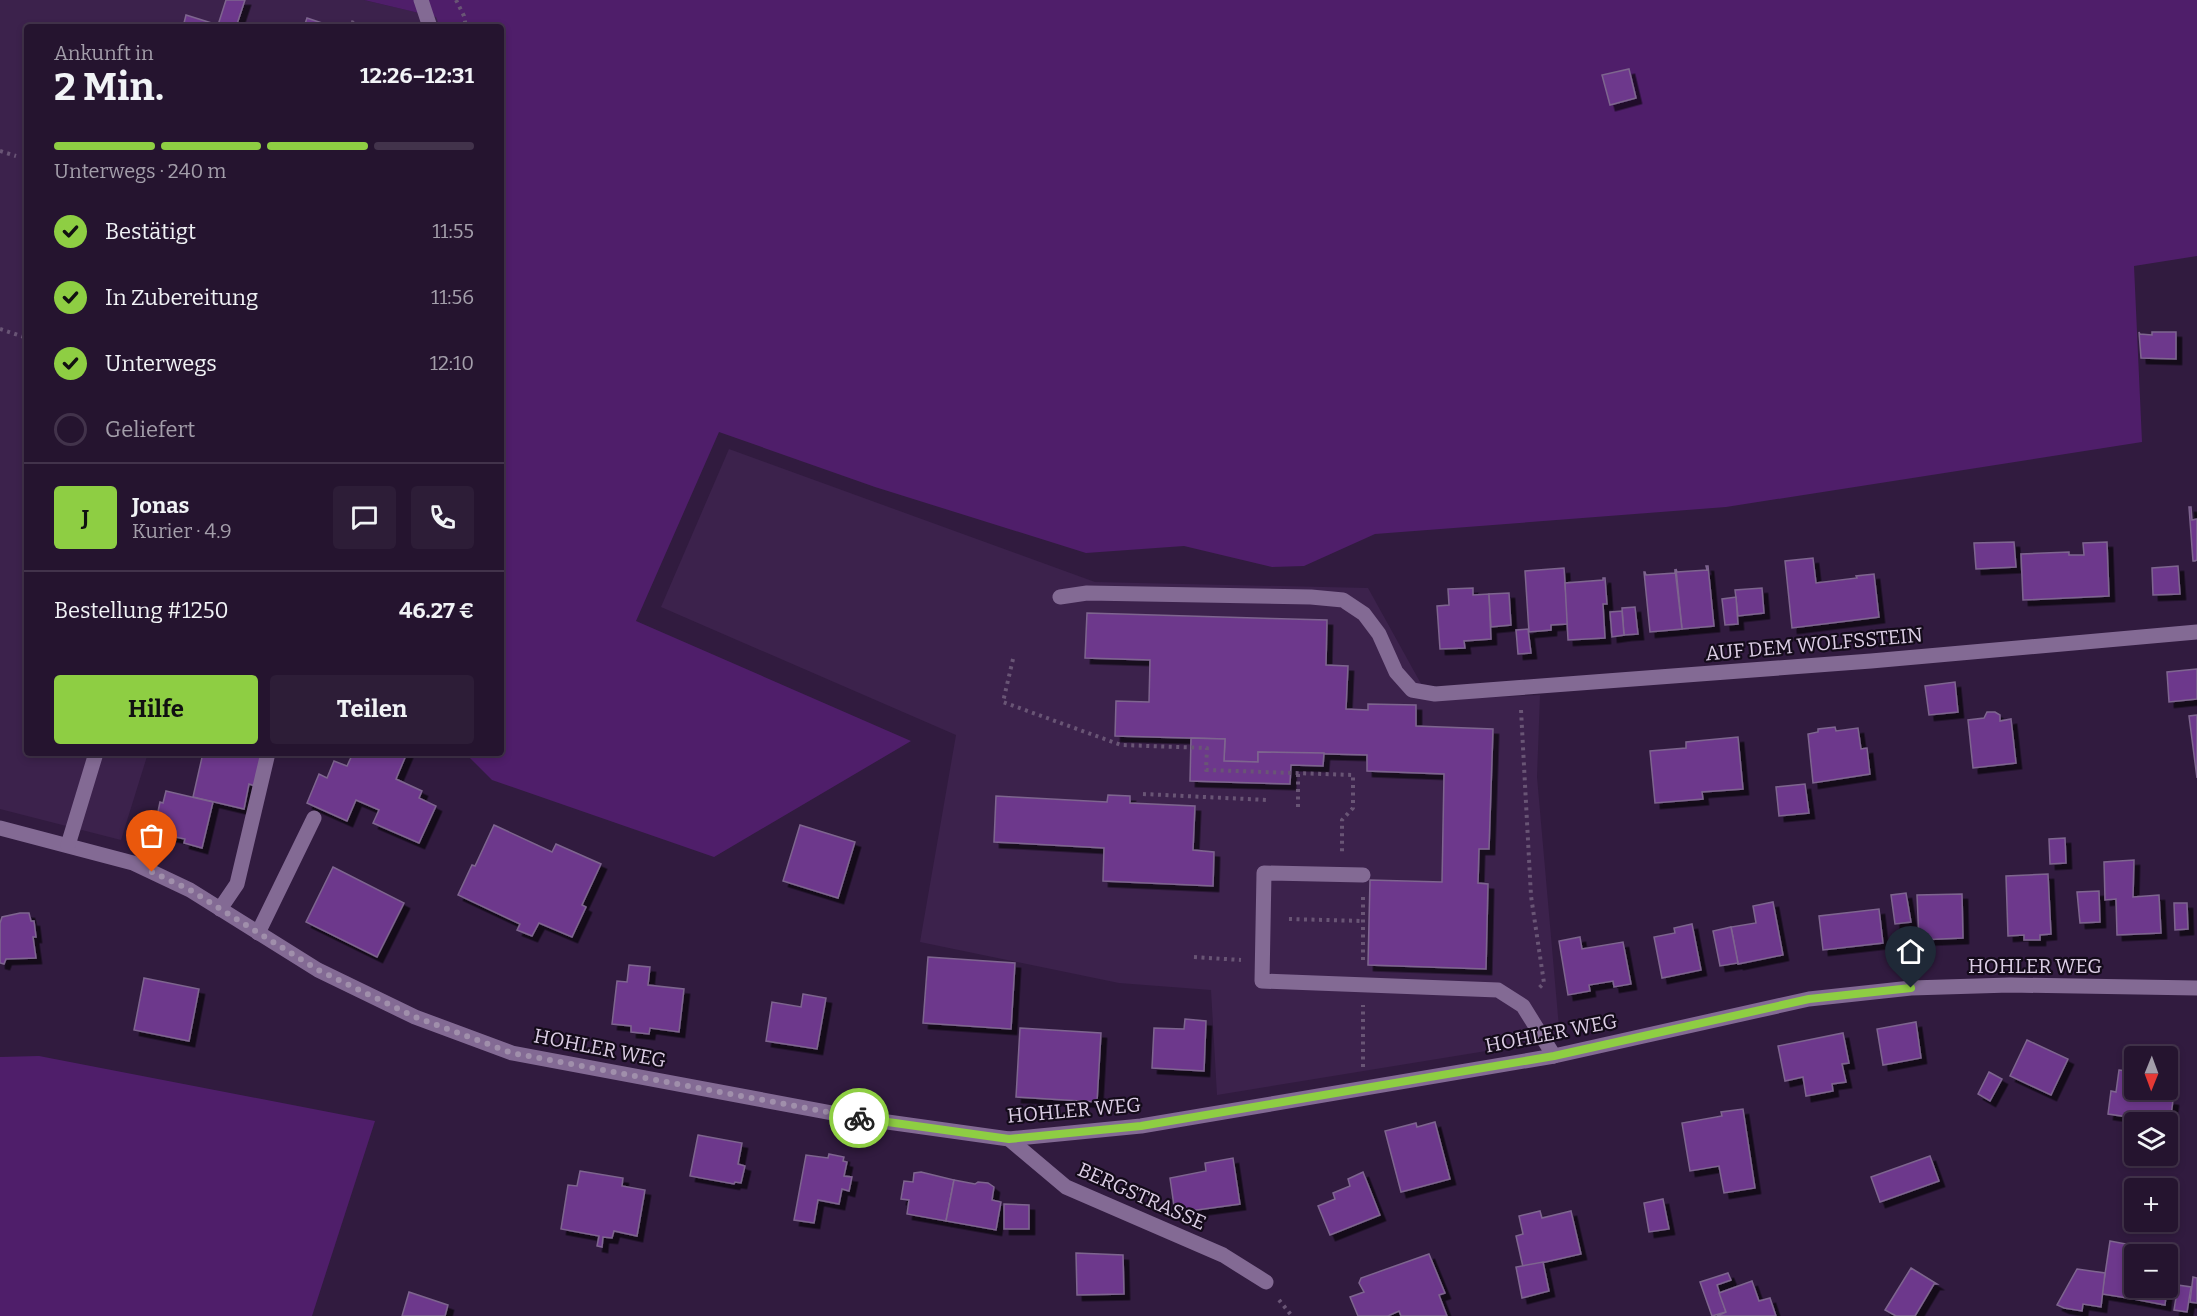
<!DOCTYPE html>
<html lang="de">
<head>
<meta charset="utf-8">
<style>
  :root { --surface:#25142f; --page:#2d1d37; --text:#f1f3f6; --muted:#a39eaa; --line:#42334b; --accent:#8ece43 }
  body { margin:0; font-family:Bitter,serif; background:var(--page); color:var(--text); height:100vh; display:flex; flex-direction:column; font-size:22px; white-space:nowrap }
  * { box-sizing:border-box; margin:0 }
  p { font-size:20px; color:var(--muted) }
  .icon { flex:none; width:33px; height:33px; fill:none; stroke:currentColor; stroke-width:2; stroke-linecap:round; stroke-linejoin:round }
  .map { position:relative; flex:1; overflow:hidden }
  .panel { position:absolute; left:24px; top:24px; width:480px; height:732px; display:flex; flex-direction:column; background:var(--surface); border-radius:6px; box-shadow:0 3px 9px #0003,0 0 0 2px var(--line) }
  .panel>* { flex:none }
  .needle { width:39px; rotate:181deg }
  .tools { position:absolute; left:2124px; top:1046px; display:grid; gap:12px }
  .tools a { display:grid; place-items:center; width:54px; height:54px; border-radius:6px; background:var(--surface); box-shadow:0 3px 9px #0003,0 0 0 2px var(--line); font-size:30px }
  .pin { position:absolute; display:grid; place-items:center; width:51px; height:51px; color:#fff; margin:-62px -26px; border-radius:50% 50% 50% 0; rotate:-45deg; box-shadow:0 0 6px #0007 }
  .pin .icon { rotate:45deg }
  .courier { position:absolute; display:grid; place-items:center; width:60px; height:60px; margin:-30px; border:4px solid #8ece43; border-radius:50%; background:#fff; color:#222; box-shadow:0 2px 8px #0007 }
  .summary em { font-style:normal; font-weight:700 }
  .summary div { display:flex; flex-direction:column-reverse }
  .summary { display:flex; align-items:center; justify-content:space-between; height:102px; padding:0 30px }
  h1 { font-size:39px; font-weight:700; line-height:45px }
  .bar { display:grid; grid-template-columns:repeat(4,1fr); gap:9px 6px; align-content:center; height:72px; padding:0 30px }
  .bar i { height:8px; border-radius:4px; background:var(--line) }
  .bar .active { background:var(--accent) }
  .bar p { grid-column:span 4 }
  .line { display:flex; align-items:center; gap:15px; padding:0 30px; border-top:2px solid var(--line) }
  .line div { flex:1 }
  .round { display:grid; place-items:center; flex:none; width:63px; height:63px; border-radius:6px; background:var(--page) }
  ol { padding:0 30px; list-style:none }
  li { display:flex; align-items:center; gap:18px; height:66px }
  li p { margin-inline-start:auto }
  li .icon { padding:6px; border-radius:50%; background:var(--accent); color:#111; stroke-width:4 }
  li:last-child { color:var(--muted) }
  li i { width:33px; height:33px; border:3px solid var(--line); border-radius:50% }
  .primary-button { display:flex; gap:12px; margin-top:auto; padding:12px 30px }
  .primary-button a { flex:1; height:69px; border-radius:6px; background:var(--accent); color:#111; font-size:24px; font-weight:700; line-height:69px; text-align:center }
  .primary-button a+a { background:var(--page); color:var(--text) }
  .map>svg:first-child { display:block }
  .built { fill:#3c224c }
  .green { fill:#4f1e6a }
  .building { fill:#6d398c; stroke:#7e658f; stroke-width:1.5; filter:url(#shadow) }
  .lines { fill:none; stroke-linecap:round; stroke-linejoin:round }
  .path { stroke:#695575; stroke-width:4; stroke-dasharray:3 4.5; stroke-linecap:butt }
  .minor { stroke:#836a94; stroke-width:15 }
  .done { stroke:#a08fab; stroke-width:6; stroke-dasharray:0 10.8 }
  .route { stroke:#8ece43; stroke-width:8 }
  .labels { text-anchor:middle; stroke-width:4.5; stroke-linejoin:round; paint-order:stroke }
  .street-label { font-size:20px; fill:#dccee5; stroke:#140b1a }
</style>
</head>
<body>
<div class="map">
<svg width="2197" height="1316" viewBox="0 0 2197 1316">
  <defs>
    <filter id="shadow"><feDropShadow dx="5.5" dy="5.5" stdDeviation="0" flood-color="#0009"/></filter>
  </defs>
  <rect width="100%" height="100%" fill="#311b3f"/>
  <g class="built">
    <polygon points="0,0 364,0 437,17 440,27 27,27 27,753 148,753 121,840 0,809"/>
    <polygon points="729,449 1095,582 1368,588 1430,700 1540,695 1537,777 1560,1039 1217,1095 1211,990 1119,983 920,942 956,735 661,607"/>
  </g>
  <g class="green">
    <polygon points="364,0 2197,0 2197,256 2134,266 2142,442 1726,507 1375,534 1304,566 1272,567 1184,546 1086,553 875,487 719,432 636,621 911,741 714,857 492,780 465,753 501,753 501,27 440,27 436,17"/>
    <polygon points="39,1056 375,1121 312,1316 0,1316 0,1057"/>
  </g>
  <g class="building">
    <polygon points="226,0 245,0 236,27 183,27 186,15 218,25"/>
    <polygon points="307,18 334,27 304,27"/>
    <polygon points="1629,69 1636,98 1610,105 1602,75"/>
    <polygon points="2139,332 2140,334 2152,335 2152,332 2176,332 2176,359 2141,358"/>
    <polygon points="2189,507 2191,507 2192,520 2197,519 2197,560 2195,561 2193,561"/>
    <polygon points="2014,542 2016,567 1976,569 1974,543"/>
    <polygon points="2107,542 2109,596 2023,600 2021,554 2069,552 2069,555 2084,555 2083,543"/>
    <polygon points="1813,558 1816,583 1857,578 1856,576 1874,574 1879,617 1792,628 1785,561"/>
    <polygon points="1706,566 1708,566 1714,626 1682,629 1676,569 1677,572 1707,570"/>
    <polygon points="2178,566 2180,594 2153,595 2152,568"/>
    <polygon points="1564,568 1568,624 1551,625 1551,630 1529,632 1525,571"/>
    <polygon points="1675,569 1682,629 1650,632 1644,572 1645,572 1646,575 1675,573"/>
    <polygon points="1603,578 1605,578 1607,604 1603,604 1605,638 1568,640 1565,583 1603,580"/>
    <polygon points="1473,588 1473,595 1489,594 1491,639 1464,641 1465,648 1440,649 1437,606 1449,605 1448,589"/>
    <polygon points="1762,588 1764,613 1738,616 1735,590"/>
    <polygon points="1509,593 1511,625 1491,627 1489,594"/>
    <polygon points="1736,597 1738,624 1725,625 1722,599"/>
    <polygon points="1635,607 1638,634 1624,635 1622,608"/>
    <polygon points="1622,611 1624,635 1612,637 1610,612"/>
    <polygon points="1087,613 1327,620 1326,665 1348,666 1346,709 1368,710 1368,704 1416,705 1416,726 1493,729 1489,849 1479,849 1478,883 1488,884 1486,969 1368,965 1370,880 1442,882 1444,774 1367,771 1367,755 1258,752 1258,762 1224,761 1225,739 1115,736 1116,701 1149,702 1150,660 1085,658"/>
    <polygon points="1528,629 1531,653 1518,654 1516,630"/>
    <polygon points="2197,669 2197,699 2169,702 2167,672"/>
    <polygon points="1955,682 1958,712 1929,715 1925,686"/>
    <polygon points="1987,712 1995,712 2000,715 2000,721 2011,719 2016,763 1973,768 1968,720 1984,718"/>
    <polygon points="2197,715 2197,778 2189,716"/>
    <polygon points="1835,727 1836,731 1858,728 1861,749 1867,748 1870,774 1813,783 1808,734 1818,732 1818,729"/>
    <polygon points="1738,737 1743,789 1702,792 1703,799 1655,803 1650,751 1686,748 1686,742"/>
    <polygon points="1191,738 1225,739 1224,761 1258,762 1258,752 1324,753 1323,766 1291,765 1290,784 1190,781"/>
    <polygon points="203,753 263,753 255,786 249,784 244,809 193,797"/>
    <polygon points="353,753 407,753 396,779 422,791 419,798 436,806 419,843 373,823 379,810 356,800 347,821 307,803 319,774 327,778 334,761 347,766"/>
    <polygon points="1805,784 1809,813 1779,816 1776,787"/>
    <polygon points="166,791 213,802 202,848 184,843 185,839 156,833 159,821 156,821 160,802 163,803"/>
    <polygon points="1108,795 1130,796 1130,803 1195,806 1193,850 1214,852 1213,886 1103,881 1104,848 994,842 996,796 1107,802"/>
    <polygon points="494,825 552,852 556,844 601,864 582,905 586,907 572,937 539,923 532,936 517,930 520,924 458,895 472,865 475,866"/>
    <polygon points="800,825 855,842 838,898 783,881"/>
    <polygon points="2065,838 2066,863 2050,864 2049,839"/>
    <polygon points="2134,860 2133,897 2159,895 2161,933 2117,935 2116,899 2105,900 2104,862"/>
    <polygon points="333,867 404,903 377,957 306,922"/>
    <polygon points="2048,874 2051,934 2040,935 2040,940 2024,940 2024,935 2008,936 2006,876"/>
    <polygon points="2099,891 2100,922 2080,923 2077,892"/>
    <polygon points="1906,893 1911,922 1895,924 1891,895"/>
    <polygon points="1962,894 1963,938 1919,940 1917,895"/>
    <polygon points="1773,902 1783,955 1738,964 1731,927 1756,923 1753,906"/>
    <polygon points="2174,903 2187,903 2188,929 2175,930"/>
    <polygon points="1879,909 1883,943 1823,950 1819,916"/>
    <polygon points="20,913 29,913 31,921 34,921 36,937 33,937 36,958 6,959 4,964 0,963 0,923 2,917"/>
    <polygon points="1692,924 1701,970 1662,978 1654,937 1675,933 1674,928"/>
    <polygon points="1731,927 1738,963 1720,966 1713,931"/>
    <polygon points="1580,937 1582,949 1623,942 1631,984 1614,987 1613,981 1589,985 1590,991 1568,995 1559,941"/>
    <polygon points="928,957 1015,963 1011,1029 923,1023"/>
    <polygon points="629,965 650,967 648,985 684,989 679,1032 650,1028 649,1034 631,1032 631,1026 612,1024 617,981 627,982"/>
    <polygon points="144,978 199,989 189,1041 134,1030"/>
    <polygon points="803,994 826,998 817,1049 766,1041 772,1002 801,1007"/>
    <polygon points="1185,1019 1206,1021 1204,1071 1152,1068 1154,1028 1184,1029"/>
    <polygon points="1916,1022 1921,1058 1883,1065 1877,1029"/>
    <polygon points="1020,1028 1101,1033 1097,1102 1016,1097"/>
    <polygon points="1843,1033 1849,1063 1842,1064 1846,1082 1832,1084 1833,1091 1806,1096 1803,1077 1785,1081 1778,1046"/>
    <polygon points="2027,1040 2068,1059 2051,1095 2010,1076"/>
    <polygon points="2119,1070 2134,1072 2134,1089 2162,1089 2161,1098 2173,1100 2170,1123 2108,1114 2111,1091 2116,1092"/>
    <polygon points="1989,1072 2002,1079 1990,1101 1978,1094"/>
    <polygon points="1743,1109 1755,1188 1724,1193 1719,1166 1690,1171 1682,1123 1722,1116 1721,1112"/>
    <polygon points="1435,1122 1450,1179 1401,1192 1385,1131 1416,1123 1417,1127"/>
    <polygon points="698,1135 742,1143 738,1164 745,1166 741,1183 735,1182 734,1184 690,1176"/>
    <polygon points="829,1154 844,1157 843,1161 847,1162 844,1176 852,1177 849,1191 842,1189 839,1204 818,1200 814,1223 794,1220 806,1155 828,1158"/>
    <polygon points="1930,1156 1939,1181 1880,1202 1871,1177"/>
    <polygon points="1233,1158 1240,1204 1175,1213 1170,1178 1206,1171 1205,1163"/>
    <polygon points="580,1171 623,1178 622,1186 645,1190 637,1236 614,1231 612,1238 603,1237 602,1247 597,1246 599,1236 561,1229 568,1185 577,1186"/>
    <polygon points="921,1172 954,1180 946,1221 907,1214 909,1200 901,1199 904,1181 913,1182 914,1173"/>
    <polygon points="1363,1172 1380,1215 1330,1235 1318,1206 1335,1199 1333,1193 1350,1186 1348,1179"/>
    <polygon points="954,1180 975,1184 978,1182 988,1183 994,1187 992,1200 1001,1202 996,1230 946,1221"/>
    <polygon points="1663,1199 1669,1229 1649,1232 1644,1203"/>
    <polygon points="1004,1204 1029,1205 1029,1229 1004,1229"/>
    <polygon points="1540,1211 1542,1218 1571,1211 1581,1254 1523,1267 1516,1236 1523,1234 1519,1216"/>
    <polygon points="2110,1241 2142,1247 2141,1254 2134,1254 2135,1287 2133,1299 2102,1294"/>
    <polygon points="2142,1247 2173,1252 2168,1287 2168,1254 2141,1254"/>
    <polygon points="1076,1253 1123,1255 1124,1294 1077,1295"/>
    <polygon points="1429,1254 1445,1293 1439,1295 1447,1316 1401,1316 1399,1311 1388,1316 1358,1316 1350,1297 1364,1292 1359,1283 1361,1278"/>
    <polygon points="1543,1262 1549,1291 1522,1298 1516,1267"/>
    <polygon points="1911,1268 1937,1284 1934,1284 1915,1316 1896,1316 1885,1310"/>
    <polygon points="2077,1269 2105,1273 2101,1307 2083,1304 2082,1311 2064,1308 2057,1305"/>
    <polygon points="1728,1273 1731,1280 1717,1285 1726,1312 1712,1316 1700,1282"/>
    <polygon points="2193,1277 2197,1278 2197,1303 2190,1302"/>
    <polygon points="1752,1281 1759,1301 1770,1298 1776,1316 1717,1316 1726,1312 1719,1293"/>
    <polygon points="2178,1285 2191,1287 2187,1312 2174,1310"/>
    <polygon points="2135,1287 2167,1287 2165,1305 2133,1299"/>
    <polygon points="409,1292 448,1305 445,1316 402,1316"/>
  </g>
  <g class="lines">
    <g class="path">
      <polyline points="456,0 464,16 466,27"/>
      <polyline points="351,22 368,27"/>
      <polyline points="0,151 16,156"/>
      <polyline points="0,329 27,338"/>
      <polyline points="1013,659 1003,702 1121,745 1207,748 1206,770 1353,775 1353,808 1342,820 1342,853"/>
      <polyline points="1521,710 1531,896 1544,983 1537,990"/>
      <polyline points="1298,774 1298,808"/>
      <polyline points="1143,794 1267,800"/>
      <polyline points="1363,897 1363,962"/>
      <polyline points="1289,919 1363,921"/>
      <polyline points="1194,957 1241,960"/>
      <polyline points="1363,1067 1363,1005"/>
      <polyline points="1279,1300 1292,1316"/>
    </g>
    <g class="minor">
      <polyline points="421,0 430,27"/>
      <polyline points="1060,597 1087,593 1311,597 1343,600 1364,614 1379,634 1396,672 1412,690 1435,694 1871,661 2197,632"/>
      <polyline points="0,828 133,863 190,890 318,970 415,1017 512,1053 859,1118 1009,1139 1141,1126 1554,1056 1809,999 1911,988 2010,985 2197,988"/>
      <polyline points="68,845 96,753"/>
      <polyline points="1363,875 1264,873 1262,981 1498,990 1523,1006 1554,1056"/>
      <polyline points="220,909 237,884 268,753"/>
      <polyline points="258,933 314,818"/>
      <polyline points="1009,1139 1066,1187 1223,1255 1266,1282"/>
    </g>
  </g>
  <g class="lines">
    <polyline class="done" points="152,872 190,890 318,970 415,1017 512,1053 859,1118"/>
    <polyline class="route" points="859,1118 1009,1139 1141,1126 1554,1056 1809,999 1911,988"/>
  </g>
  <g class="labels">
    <g class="street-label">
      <text transform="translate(1814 644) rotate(-5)" y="7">AUF DEM WOLFSSTEIN</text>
      <text x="2035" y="973">HOHLER WEG</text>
      <text transform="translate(1551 1033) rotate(-11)" y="7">HOHLER WEG</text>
      <text transform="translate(600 1048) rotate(11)" y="7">HOHLER WEG</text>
      <text transform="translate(1074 1110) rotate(-5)" y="7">HOHLER WEG</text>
      <text transform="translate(1142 1196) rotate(24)" y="7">BERGSTRASSE</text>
    </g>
  </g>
</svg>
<div class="tools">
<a><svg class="needle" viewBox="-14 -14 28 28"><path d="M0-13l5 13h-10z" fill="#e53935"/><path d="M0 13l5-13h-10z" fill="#a39eaa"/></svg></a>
<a><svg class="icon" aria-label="layers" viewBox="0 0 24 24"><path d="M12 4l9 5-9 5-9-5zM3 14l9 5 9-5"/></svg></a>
<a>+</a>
<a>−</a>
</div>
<div class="pin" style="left:152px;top:872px;background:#ea580c"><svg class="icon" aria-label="bag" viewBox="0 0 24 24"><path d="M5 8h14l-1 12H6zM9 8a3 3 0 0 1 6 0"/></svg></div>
<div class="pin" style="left:1911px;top:988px;background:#1f2937"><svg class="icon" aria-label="home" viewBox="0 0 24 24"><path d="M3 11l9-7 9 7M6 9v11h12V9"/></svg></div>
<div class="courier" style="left:859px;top:1118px"><svg class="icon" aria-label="bike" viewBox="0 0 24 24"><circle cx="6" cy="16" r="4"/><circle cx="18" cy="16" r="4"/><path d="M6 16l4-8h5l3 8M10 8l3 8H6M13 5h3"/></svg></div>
<section class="panel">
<div class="summary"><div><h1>2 Min.</h1><p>Ankunft in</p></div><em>12:26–12:31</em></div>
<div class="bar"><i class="active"></i><i class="active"></i><i class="active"></i><i></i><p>Unterwegs · 240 m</p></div>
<ol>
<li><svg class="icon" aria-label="check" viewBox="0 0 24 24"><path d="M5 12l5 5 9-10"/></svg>Bestätigt<p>11:55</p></li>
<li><svg class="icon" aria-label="check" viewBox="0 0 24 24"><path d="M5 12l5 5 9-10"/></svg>In Zubereitung<p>11:56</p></li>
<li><svg class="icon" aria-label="check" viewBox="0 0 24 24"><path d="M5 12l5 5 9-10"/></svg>Unterwegs<p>12:10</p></li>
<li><i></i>Geliefert</li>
</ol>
<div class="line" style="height:108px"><b class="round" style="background:var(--accent);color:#111">J</b><div><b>Jonas</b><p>Kurier · 4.9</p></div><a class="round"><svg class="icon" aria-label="chat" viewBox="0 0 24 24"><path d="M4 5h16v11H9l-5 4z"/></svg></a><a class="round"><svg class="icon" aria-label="phone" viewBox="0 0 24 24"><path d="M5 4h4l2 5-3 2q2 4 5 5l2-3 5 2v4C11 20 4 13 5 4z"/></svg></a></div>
<div class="line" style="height:78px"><div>Bestellung #1250</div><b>46.27 €</b></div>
<div class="primary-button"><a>Hilfe</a><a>Teilen</a></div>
</section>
</div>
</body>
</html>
